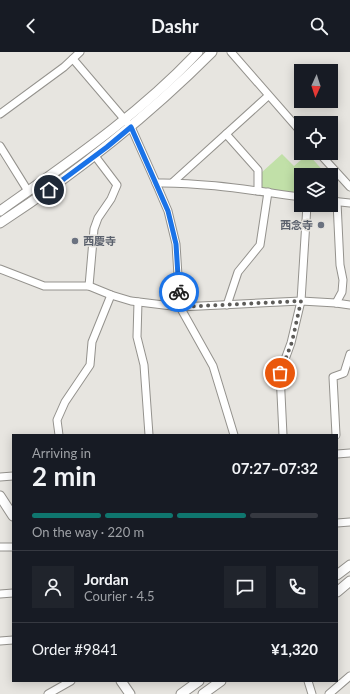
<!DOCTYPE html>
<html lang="en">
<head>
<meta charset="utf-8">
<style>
  :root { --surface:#171b24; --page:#20242c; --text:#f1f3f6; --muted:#9ea1a6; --line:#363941; --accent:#0f766e }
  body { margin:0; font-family:Lato,"Noto Sans JP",sans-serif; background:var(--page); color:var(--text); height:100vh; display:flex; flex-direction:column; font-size:15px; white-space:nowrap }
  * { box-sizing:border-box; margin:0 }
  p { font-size:13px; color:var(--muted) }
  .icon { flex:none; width:22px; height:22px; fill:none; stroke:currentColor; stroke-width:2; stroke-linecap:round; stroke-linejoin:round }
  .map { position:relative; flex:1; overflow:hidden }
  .details { position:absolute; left:12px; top:382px; width:326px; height:248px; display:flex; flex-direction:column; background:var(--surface); border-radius:0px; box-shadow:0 2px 10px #0003 }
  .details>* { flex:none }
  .needle { width:26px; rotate:183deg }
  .fabs { position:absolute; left:294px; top:12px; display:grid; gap:8px }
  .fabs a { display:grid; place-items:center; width:44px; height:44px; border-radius:0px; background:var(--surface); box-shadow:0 2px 10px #0003; font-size:20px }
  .pin { position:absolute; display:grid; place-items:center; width:34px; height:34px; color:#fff; margin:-17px; border:2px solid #fff; border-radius:50%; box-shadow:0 1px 4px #0007 }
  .courier { position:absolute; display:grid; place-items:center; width:40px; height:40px; margin:-20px; border:3px solid #1a73e8; border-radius:50%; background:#fff; color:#222; box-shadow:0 1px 5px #0007 }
  .overview em { font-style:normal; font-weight:700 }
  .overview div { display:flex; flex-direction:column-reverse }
  .overview { display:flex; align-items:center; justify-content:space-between; height:68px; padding:0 20px }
  h1 { font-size:26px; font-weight:700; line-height:30px }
  .bar { display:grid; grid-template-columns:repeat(4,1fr); gap:6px 4px; align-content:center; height:48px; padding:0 20px }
  .bar i { height:5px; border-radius:3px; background:var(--line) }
  .bar .on { background:var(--accent) }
  .bar p { grid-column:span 4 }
  .line { display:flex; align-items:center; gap:10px; padding:0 20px; border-top:1px solid var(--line) }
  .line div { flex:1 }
  .round { display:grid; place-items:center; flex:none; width:42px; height:42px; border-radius:0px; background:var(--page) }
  header { display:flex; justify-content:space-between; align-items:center; height:52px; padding:0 20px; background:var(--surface); font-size:18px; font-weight:700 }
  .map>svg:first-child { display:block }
  .green { fill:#c1e0a8 }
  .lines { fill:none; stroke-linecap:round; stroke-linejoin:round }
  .minor-casing { stroke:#94928d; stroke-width:9 }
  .tertiary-casing { stroke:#94928d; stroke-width:11 }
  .minor { stroke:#fff; stroke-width:7 }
  .tertiary { stroke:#fff; stroke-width:9 }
  .done { stroke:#5d5c59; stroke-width:4; stroke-dasharray:0 7.2 }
  .route { stroke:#1a73e8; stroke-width:5 }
  .worship-dot { fill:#6b7280; stroke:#e7e5e0; stroke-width:1.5 }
  .labels { text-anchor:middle; stroke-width:3; stroke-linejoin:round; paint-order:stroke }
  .worship-label { font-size:11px; font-weight:bold; fill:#5b616d; stroke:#e7e5e0; text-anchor:end }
</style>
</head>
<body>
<header><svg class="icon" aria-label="back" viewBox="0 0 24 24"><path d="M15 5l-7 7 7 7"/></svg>Dashr<svg class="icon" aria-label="search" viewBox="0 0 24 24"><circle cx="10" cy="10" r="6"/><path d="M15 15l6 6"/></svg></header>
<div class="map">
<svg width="350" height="642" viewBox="0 0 350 642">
  <rect width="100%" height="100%" fill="#e7e5e0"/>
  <polygon class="green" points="282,102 294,114 308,102 327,123 301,123 301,145 262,142 261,121"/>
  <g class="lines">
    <g class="minor-casing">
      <g id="minor">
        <polyline points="231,0 301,80"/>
        <polyline points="73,7 131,75 156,131 168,159 176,192 180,255 213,314 234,383"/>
        <polyline points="0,62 64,15 80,0"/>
        <polyline points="226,82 258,118 258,139"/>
        <polyline points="0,94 28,139"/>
        <polyline points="319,101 350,135"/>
        <polyline points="173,130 268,44"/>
        <path d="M156,131C203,130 255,139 301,145"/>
        <polyline points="331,149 350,151"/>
        <polyline points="0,217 44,234 89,234 111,243 131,249 180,255 301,249 336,251 350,253"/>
        <polyline points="89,234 94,177 98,166 111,147 117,133 95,104"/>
        <polyline points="138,250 137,285 144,313 149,383"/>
        <polyline points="336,251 342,240 343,228 340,213 337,150"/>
        <polyline points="227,253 238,220 260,193 268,140"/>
        <polyline points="59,383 57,368 65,350 90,313 92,290 111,243"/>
        <polyline points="283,383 280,321 291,291 301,249 307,153"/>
        <polyline points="336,383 333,325 344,321 350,302"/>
        <polyline points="337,402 350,401"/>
        <polyline points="0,425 13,424"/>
        <polyline points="337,471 350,470"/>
        <polyline points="0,495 13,495"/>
        <polyline points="0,542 13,541"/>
        <polyline points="0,589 13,588"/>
        <polyline points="308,629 312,642"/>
        <polyline points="48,642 71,629"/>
        <polyline points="329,642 350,624"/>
      </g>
    </g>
    <g class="tertiary-casing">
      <g id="tertiary">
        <path d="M0,159C69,110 140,62 198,0"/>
        <path d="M0,171C76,121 147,65 212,0"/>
        <polyline points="0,444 13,464"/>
        <polyline points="337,523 350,513"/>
        <polyline points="337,540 350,529"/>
        <polyline points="121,629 130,642"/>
        <polyline points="181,642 199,629"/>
        <polyline points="203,642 221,629"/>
      </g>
    </g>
    <use href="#minor" class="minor"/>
    <use href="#tertiary" class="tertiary"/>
  </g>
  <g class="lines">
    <polyline class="done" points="179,240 180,255 301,249 292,290 280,321"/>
    <polyline class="route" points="49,138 107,95 131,75 168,159 176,192 179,240"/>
  </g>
  <g class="worship-dot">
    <circle cx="321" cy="173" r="4"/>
    <circle cx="75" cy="189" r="4"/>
  </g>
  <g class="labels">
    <g class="worship-label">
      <text x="313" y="177">西念寺</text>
      <text x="83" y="193" text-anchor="start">西慶寺</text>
    </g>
  </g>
</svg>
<div class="fabs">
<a><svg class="needle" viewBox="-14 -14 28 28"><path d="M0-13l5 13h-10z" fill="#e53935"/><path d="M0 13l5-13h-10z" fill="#9ea1a6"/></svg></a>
<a><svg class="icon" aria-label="locate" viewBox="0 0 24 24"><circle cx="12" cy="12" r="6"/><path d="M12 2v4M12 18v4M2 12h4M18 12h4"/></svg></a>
<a><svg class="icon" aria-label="layers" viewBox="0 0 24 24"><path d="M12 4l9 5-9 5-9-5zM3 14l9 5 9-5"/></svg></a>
</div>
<div class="pin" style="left:280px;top:321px;background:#ea580c"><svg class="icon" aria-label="bag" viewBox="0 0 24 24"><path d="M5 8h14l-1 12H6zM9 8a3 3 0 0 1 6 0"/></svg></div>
<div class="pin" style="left:49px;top:138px;background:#1f2937"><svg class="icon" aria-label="home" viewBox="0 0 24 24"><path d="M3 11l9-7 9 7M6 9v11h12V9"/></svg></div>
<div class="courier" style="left:179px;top:240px"><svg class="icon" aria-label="bike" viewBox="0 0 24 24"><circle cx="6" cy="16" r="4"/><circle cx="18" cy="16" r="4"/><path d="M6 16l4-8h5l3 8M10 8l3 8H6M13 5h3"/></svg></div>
<section class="details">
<div class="overview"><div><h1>2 min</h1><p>Arriving in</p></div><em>07:27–07:32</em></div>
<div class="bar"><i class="on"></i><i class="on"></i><i class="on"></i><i></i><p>On the way · 220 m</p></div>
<div class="line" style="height:72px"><a class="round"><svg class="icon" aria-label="person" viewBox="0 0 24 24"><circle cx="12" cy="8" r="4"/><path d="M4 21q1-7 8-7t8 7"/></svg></a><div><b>Jordan</b><p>Courier · 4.5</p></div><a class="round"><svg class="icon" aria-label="chat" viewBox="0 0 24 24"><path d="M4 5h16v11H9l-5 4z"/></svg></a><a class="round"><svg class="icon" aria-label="phone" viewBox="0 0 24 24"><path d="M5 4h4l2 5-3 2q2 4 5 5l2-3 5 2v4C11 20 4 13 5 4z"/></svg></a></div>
<div class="line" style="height:52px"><div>Order #9841</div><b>¥1,320</b></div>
</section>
</div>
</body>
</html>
